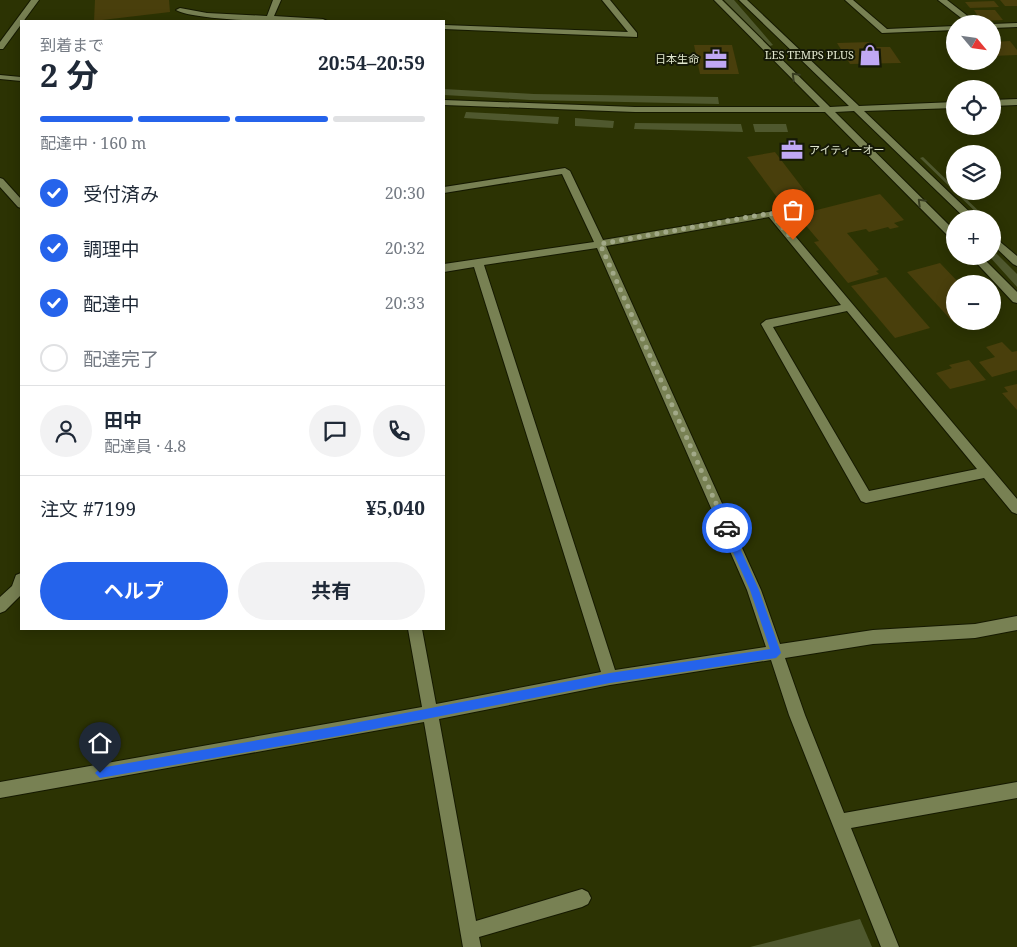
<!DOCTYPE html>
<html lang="ja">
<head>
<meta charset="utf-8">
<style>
  :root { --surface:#fff; --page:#f2f2f3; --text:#1f2937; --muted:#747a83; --line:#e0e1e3; --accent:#2563eb }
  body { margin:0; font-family:"Noto Serif","Noto Sans JP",serif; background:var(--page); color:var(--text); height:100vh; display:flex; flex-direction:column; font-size:19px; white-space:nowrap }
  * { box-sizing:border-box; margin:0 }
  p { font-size:16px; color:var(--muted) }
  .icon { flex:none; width:28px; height:28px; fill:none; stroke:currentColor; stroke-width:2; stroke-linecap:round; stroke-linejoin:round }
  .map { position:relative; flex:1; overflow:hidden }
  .details { position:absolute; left:20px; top:20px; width:425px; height:610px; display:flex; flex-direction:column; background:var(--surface); border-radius:0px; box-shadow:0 2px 12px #0003 }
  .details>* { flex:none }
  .needle { width:32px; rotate:119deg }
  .fabs { position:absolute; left:946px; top:15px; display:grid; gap:10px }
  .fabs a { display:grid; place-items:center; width:55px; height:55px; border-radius:50%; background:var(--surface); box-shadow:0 2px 12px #0003; font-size:25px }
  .pin { position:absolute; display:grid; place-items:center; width:42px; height:42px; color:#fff; margin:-51px -21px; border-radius:50% 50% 50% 0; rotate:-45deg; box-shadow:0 0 5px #0007 }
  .pin .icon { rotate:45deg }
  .courier { position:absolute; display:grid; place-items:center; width:50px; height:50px; margin:-25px; border:4px solid #2563eb; border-radius:50%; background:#fff; color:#222; box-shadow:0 1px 6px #0007 }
  .headline em { font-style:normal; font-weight:700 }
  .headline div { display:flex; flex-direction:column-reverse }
  .headline { display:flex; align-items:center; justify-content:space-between; height:85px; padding:0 20px }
  h1 { font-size:32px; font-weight:700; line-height:38px }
  .bar { display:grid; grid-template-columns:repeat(4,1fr); gap:8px 5px; align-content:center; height:60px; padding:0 20px }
  .bar i { height:6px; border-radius:4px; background:var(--line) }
  .bar .on { background:var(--accent) }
  .bar p { grid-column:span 4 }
  .line { display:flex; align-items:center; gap:12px; padding:0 20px; border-top:1px solid var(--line) }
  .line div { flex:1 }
  .round { display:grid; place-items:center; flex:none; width:52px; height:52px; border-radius:26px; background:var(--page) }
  ol { padding:0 20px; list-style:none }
  li { display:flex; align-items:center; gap:15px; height:55px }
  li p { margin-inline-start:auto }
  li .icon { padding:5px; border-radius:50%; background:var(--accent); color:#fff; stroke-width:4 }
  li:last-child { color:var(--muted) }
  li i { width:28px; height:28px; border:2px solid var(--line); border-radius:50% }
  .action { display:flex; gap:10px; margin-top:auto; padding:10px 20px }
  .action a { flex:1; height:58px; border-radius:30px; background:var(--accent); color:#fff; font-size:20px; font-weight:700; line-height:58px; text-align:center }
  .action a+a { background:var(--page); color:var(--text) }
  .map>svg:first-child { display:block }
  .green { fill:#4f582e }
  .building { fill:#493f0c }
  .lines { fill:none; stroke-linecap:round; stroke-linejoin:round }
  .street-casing { stroke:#151900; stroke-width:2 }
  .secondary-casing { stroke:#151900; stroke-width:2 }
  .street { fill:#788153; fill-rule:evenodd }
  .secondary { fill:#788153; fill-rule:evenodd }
  .oneway { stroke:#383d21 }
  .route { fill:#2563eb }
  .done { stroke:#a2a988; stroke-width:5; stroke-dasharray:0 9 }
  .labels { text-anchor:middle; stroke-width:4; stroke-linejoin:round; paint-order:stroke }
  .far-poi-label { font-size:11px; fill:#e2e8cf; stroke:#151906; text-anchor:end }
</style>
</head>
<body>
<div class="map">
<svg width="1017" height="947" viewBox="0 0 1017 947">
  <rect width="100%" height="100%" fill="#2c3303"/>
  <g class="green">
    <polygon points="724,0 734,0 773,45 770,46"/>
    <polygon points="444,89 534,94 718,97 719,104 530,100 444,95"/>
    <polygon points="466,112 559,117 558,124 464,118"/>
    <polygon points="575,118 614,121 613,128 575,126"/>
    <polygon points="635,123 741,124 743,132 634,129"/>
    <polygon points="753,124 786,124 788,132 755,132"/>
    <polygon points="923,157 955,188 955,191 958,191 987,219 983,219 920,158"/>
    <polygon points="993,250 1017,274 1017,287 989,256 992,256"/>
    <polygon points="860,919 872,947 750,947"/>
  </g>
  <g class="building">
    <polygon points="95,0 169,0 170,12 94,21"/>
    <polygon points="1000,0 1017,0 1017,6 1005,6"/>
    <polygon points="994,1 999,7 970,8 965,2"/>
    <polygon points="974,10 995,10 1003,20 981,21"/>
    <polygon points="1010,41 1017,50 1017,55 992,56 992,42"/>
    <polygon points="871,42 874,47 890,47 901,63 850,64 837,43"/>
    <polygon points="694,45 732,45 739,74 700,74"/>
    <polygon points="775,152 808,195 779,200 747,157"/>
    <polygon points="880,194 904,220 894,223 899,227 890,229 888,227 869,232 866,229 847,233 879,270 876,271 879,274 848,283 814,242 819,241 797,215"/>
    <polygon points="940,263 960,284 955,284 955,321 952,321 907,272"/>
    <polygon points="886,277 930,328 895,338 851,286"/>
    <polygon points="1002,342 1012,352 1017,351 1017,370 992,377 979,362 995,357 986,347"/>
    <polygon points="969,360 986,380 950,389 936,373 952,368 949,365"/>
    <polygon points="1017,384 1017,410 1002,393 1008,392 1004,387"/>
  </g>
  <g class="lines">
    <g class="street-casing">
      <g id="street">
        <path d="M273,0H281L274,16L323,19L327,21C302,23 193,21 176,10L180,8L207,13L267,16Z"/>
        <polygon points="602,0 610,0 637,33 637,37 444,29 444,25 628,32"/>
        <polygon points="845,0 853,0 887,29 955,26 955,30 882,33"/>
        <polygon points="938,0 947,0 978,24 969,24"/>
        <polygon points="1017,23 1017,27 992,28 992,24"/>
        <path d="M565,168L570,171L603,240L774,211L1017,499V514L1012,512L984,478L866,503L861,501L761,324L766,320L841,305L769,217L606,246L761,590L780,644L873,630L975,624L1017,616V630L975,638L873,644L785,658L805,715L844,813L1017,782V798L851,828L899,947H881L789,715L771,660L610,685L439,719L476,921L582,889L588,892L591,898L588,904L582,907L479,937L481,947H463L424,722L0,798V782L422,707L408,629H422L436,704L601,672L474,267L444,272V264L594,242L562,174L444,193V187ZM597,248L747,590L766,647L615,670L484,265ZM847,311L977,469L869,491L773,327Z"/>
        <polygon points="0,178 3,179 21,199 21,208 18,207 0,187"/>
        <polygon points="21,573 21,595 5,611 0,613 0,597 12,586 16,575"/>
      </g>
    </g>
    <g class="secondary-casing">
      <g id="secondary">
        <polygon points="31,0 39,0 3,49 0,49 0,42"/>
        <polygon points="714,0 722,0 830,107 849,106 739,0 747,0 859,106 955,102 955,108 864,111 977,219 966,219 854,111 835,112 955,231 955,240 951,239 825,112 635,112 444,105 444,100 635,107 820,107"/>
        <polygon points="0,75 21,77 21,81 0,79"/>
        <polygon points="1017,99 1017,105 992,106 992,100"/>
        <polygon points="992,235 1017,256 1017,266 1013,264 992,244"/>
        <polygon points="970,256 981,256 1017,292 1017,303 1013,302"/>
      </g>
    </g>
    <use href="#street" class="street"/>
    <use href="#secondary" class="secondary"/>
  </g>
  <defs><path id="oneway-chevron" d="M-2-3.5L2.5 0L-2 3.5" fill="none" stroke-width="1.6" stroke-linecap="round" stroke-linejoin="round" transform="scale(1.25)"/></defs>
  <g class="oneway">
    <use href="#oneway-chevron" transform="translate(795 76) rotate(-135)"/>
    <use href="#oneway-chevron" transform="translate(921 202) rotate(-135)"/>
  </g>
  <polygon class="route" points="727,524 730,526 759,590 781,653 776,658 610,683 344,735 100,778 95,773 100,768 344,725 610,673 770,649 750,590 722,528"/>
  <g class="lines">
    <polyline class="done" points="727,528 600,244 771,213 793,240"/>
  </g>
  <defs>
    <g id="shop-bare" transform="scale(1.725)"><path d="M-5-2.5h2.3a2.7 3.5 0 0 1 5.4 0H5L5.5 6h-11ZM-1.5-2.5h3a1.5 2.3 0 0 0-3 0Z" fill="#c0a8f4" stroke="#151906" stroke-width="2.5" paint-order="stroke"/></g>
    <g id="office-bare" transform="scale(1.725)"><path d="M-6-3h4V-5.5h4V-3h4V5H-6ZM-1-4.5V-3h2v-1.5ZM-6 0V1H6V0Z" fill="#c0a8f4" stroke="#151906" stroke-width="2.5" paint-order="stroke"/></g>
  </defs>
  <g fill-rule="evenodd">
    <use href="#shop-bare" x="870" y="55"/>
    <use href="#office-bare" x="716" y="59"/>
    <use href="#office-bare" x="792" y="150"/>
  </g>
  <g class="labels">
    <g class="far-poi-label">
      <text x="854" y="59">LES TEMPS PLUS</text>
      <text x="699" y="63">日本生命</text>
      <text x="809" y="154" text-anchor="start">アイティーオー</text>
    </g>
  </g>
</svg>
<div class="fabs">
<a><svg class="needle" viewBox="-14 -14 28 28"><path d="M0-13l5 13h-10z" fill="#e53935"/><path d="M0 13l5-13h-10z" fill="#747a83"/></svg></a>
<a><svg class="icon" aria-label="locate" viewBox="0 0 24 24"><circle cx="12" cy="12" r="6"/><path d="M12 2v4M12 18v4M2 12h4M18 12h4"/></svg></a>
<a><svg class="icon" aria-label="layers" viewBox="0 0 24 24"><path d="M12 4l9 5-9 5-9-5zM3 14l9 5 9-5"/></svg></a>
<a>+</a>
<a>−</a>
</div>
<div class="pin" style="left:793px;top:240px;background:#ea580c"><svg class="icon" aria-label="bag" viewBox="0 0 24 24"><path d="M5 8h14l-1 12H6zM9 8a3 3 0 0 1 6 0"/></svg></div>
<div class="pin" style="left:100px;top:773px;background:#1f2937"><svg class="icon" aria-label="home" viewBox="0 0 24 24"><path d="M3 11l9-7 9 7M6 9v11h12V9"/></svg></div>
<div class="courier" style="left:727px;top:528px"><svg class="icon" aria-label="car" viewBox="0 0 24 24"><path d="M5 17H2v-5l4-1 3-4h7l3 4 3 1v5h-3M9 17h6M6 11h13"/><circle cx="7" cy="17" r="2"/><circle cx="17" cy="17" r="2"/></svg></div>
<section class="details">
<div class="headline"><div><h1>2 分</h1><p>到着まで</p></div><em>20:54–20:59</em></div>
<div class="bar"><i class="on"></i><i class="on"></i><i class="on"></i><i></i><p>配達中 · 160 m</p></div>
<ol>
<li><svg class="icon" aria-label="check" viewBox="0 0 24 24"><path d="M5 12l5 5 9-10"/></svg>受付済み<p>20:30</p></li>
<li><svg class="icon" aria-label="check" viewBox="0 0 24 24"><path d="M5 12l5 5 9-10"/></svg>調理中<p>20:32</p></li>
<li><svg class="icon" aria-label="check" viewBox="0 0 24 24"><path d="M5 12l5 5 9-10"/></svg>配達中<p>20:33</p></li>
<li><i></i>配達完了</li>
</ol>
<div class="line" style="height:90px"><a class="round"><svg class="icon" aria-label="person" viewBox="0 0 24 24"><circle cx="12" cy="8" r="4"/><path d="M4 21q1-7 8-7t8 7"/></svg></a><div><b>田中</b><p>配達員 · 4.8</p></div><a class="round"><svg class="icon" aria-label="chat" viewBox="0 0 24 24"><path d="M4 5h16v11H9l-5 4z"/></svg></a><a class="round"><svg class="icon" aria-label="phone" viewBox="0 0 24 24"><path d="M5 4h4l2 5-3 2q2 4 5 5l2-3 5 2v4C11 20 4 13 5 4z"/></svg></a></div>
<div class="line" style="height:65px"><div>注文 #7199</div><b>¥5,040</b></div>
<div class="action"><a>ヘルプ</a><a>共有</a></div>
</section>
</div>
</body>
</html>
